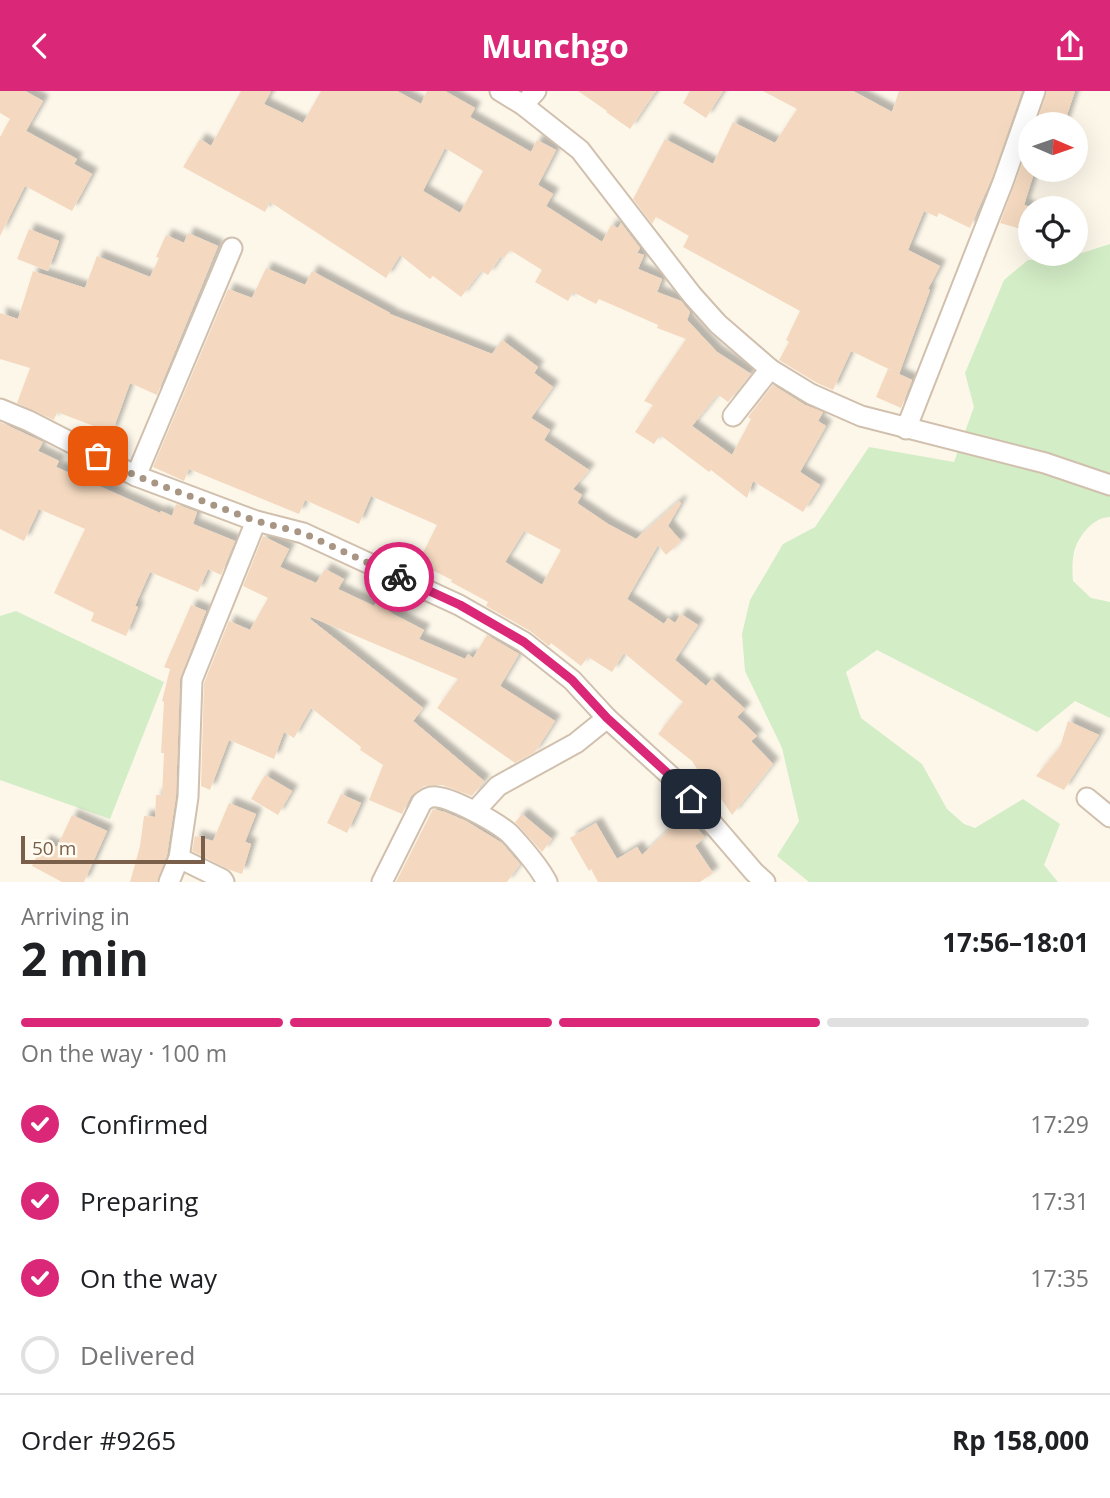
<!DOCTYPE html>
<html lang="en">
<head>
<meta charset="utf-8">
<style>
  :root { --surface:#fff; --page:#f2f2f2; --text:#202124; --muted:#757577; --line:#e0e0e0; --accent:#db2777 }
  body { margin:0; font-family:"Open Sans",sans-serif; background:var(--page); color:var(--text); height:100vh; display:flex; flex-direction:column; font-size:26px; white-space:nowrap }
  * { box-sizing:border-box; margin:0 }
  p { font-size:23px; color:var(--muted) }
  .icon { flex:none; width:38px; height:38px; fill:none; stroke:currentColor; stroke-width:2; stroke-linecap:round; stroke-linejoin:round }
  .map { position:relative; height:791px; overflow:hidden }
  .sheet { display:flex; flex-direction:column; background:var(--surface); flex:1 }
  .sheet>* { flex:none }
  .needle { width:46px; rotate:92deg }
  .controls { position:absolute; left:1018px; top:21px; display:grid; gap:14px }
  .controls a { display:grid; place-items:center; width:70px; height:70px; border-radius:50%; background:var(--surface); box-shadow:0 7px 28px #0002; font-size:35px }
  .scale { position:absolute; left:21px; bottom:18px; width:184px; box-sizing:border-box; padding-left:7px; border:4px solid #7a604b; border-top:0; font-size:19px; line-height:24px; white-space:nowrap; color:#7a604b; -webkit-text-stroke:5px #fffbf1; paint-order:stroke }
  .pin { position:absolute; display:grid; place-items:center; width:60px; height:60px; color:#fff; margin:-30px; border-radius:14px; box-shadow:0 4px 10px #0006 }
  .courier { position:absolute; display:grid; place-items:center; width:70px; height:70px; margin:-35px; border:5px solid #db2777; border-radius:50%; background:#fff; color:#222; box-shadow:0 2px 9px #0007 }
  .head em { font-style:normal; font-weight:700 }
  .head div { display:flex; flex-direction:column-reverse }
  .head { display:flex; align-items:center; justify-content:space-between; height:119px; padding:0 21px }
  h1 { font-size:46px; font-weight:700; line-height:52px }
  .bar { display:grid; grid-template-columns:repeat(4,1fr); gap:10px 7px; align-content:center; height:84px; padding:0 21px }
  .bar i { height:9px; border-radius:5px; background:var(--line) }
  .bar .active { background:var(--accent) }
  .bar p { grid-column:span 4 }
  .line { display:flex; align-items:center; gap:18px; padding:0 21px; border-top:2px solid var(--line) }
  .line div { flex:1 }
  ol { padding:0 21px; list-style:none }
  li { display:flex; align-items:center; gap:21px; height:77px }
  li p { margin-inline-start:auto }
  li .icon { padding:7px; border-radius:50%; background:var(--accent); color:#fff; stroke-width:4 }
  li:last-child { color:var(--muted) }
  li i { width:38px; height:38px; border:4px solid var(--line); border-radius:50% }
  header { display:flex; justify-content:space-between; align-items:center; height:91px; padding:0 21px; background:var(--accent); color:#fff; font-size:32px; font-weight:700 }
  .map>svg:first-child { display:block }
  .green { fill:#d3edc6 }
  .building { fill:#f4d9c0; fill-rule:evenodd; filter:url(#shadow) }
  .lines { fill:none; stroke-linecap:round; stroke-linejoin:round }
  .minor-casing { stroke:#d1c0ae; stroke-width:23 }
  .minor { stroke:#fff; stroke-width:19 }
  .done { stroke:#a89583; stroke-width:7; stroke-dasharray:0 12.6 }
  .route { stroke:#db2777; stroke-width:9 }
</style>
</head>
<body>
<header><svg class="icon" aria-label="back" viewBox="0 0 24 24"><path d="M15 5l-7 7 7 7"/></svg>Munchgo<svg class="icon" aria-label="share" viewBox="0 0 24 24"><path d="M12 15V3M7 8l5-5 5 5M5 13v7h14v-7"/></svg></header>
<div class="map">
<svg width="1110" height="791" viewBox="0 0 1110 791">
  <defs>
    <filter id="shadow"><feDropShadow dx="6" dy="-6" stdDeviation="2" flood-color="#0004"/></filter>
  </defs>
  <rect width="100%" height="100%" fill="#fdf7ea"/>
  <g class="green">
    <path d="M1110,153V426C1095,426 1082,441 1076,455C1072,464 1072,479 1073,490L1091,507L1110,511V627L1075,610L1037,641L877,559L846,581L861,627L922,673L947,718L964,733L975,737L1023,708L1060,733L1044,774L1058,791H809L777,765L799,730L782,657L745,580L742,543L750,509L783,453L815,436L869,356L954,371L974,316L965,282L1004,189L1028,169L1063,168Z"/>
    <polygon points="16,520 164,591 110,728 0,689 0,525"/>
  </g>
  <g class="building">
    <polygon points="0,0 25,0 43,10 26,40 77,68 74,73 92,83 72,120 25,95 0,145 0,46 10,28 0,22"/>
    <path d="M241,0H271L264,13L303,32L321,0H397L421,13L427,0H445L475,17L470,26L531,61L537,49L556,59L538,94L553,103L546,115L602,151L611,134L618,137L621,132L640,157L637,162L644,164L638,178L662,188L657,201L681,210L690,221L687,229L717,261L751,283L728,311L720,305L719,306L717,304L692,335L732,364L751,328L748,326L773,294L805,314L823,321L818,330L826,335L800,381L820,394L803,421L753,390L747,407L711,379L709,381L660,344L654,353L635,341L653,314L644,310L686,248L657,237L658,234L599,208L596,213L573,201L568,210L535,191L542,179L510,159L504,167L501,165L488,184L481,180L461,206L433,185L430,188L400,164L386,187L270,111L265,121L183,76L200,48L211,55ZM445,57L483,80L460,122L423,100Z"/>
    <polygon points="578,0 656,0 630,38 606,21 607,20"/>
    <polygon points="690,0 723,0 706,27 683,12"/>
    <polygon points="763,0 853,0 892,21 899,0 1022,0 992,87 970,137 939,122 937,126 924,120 908,159 940,175 928,198 930,199 899,283 851,260 833,299 817,292 779,269 789,251 786,249 800,220 683,156 689,145 656,126 652,133 633,108 665,48 713,73 733,31 775,52 797,18"/>
    <polygon points="1047,0 1075,0 1064,33 1036,33"/>
    <polygon points="1031,49 1031,79 1035,79 1024,114 1030,116 1024,139 1000,132"/>
    <polygon points="29,138 59,150 48,180 17,168"/>
    <polygon points="188,142 218,155 157,304 130,292 112,342 57,321 54,329 17,312 30,277 0,268 0,222 18,228 33,180 85,197 97,165 150,186 159,167 156,166 166,144 184,152"/>
    <path d="M266,177L305,194L312,180L390,222V223L492,263L502,249L538,276L534,282L553,296L531,327L550,339L544,349L589,379L573,398L582,404L577,412L608,433L636,448L679,410L681,412L668,435L681,450L666,464L658,454L627,508L664,533L668,527L675,532L681,523L698,534L675,569L706,595L712,588L745,618L737,626L757,645L751,650L773,673L732,724L710,691L707,694L692,670L658,643L683,611L624,562L612,581L588,566L581,575L551,552L549,555L530,540L486,515L488,511L451,491L452,489L418,472L437,434L371,405L359,433L305,409L299,423L189,378L184,390L153,376L228,198L252,207ZM524,440L561,459L542,494L505,471Z"/>
    <polygon points="888,278 912,289 901,317 876,306"/>
    <polygon points="0,331 43,351 38,360 59,370 56,376 160,422 161,420 172,425 176,413 197,421 193,433 235,450 221,484 208,478 198,501 150,481 135,515 138,516 126,545 91,530 94,522 54,502 85,438 39,418 24,450 0,438"/>
    <polygon points="263,445 289,458 280,476 316,492 325,478 344,488 338,498 374,515 376,512 393,523 424,539 419,548 465,568 468,563 473,567 487,544 519,563 500,595 555,630 535,661 515,672 437,617 458,588 311,526 310,528 423,617 413,630 484,690 472,705 442,694 424,695 411,705 402,723 369,709 383,674 360,659 361,656 311,617 294,647 284,641 274,668 229,649 210,699 201,695 204,592 229,530 250,539 268,507 243,495"/>
    <polygon points="191,514 206,520 180,588 176,705 167,764 157,791 130,791 140,755 144,725 155,726 156,704 162,704 164,662 161,662 164,611 162,610 170,578 164,576"/>
    <polygon points="1068,630 1099,644 1064,699 1036,685 1060,656"/>
    <polygon points="265,684 292,700 278,724 251,708"/>
    <polygon points="341,703 361,712 347,742 327,732"/>
    <polygon points="229,712 256,723 245,751 251,753 242,783 230,779 192,760 195,745 213,750"/>
    <polygon points="433,718 445,721 466,730 502,752 520,773 507,791 396,791"/>
    <polygon points="522,723 552,748 542,761 515,731"/>
    <polygon points="72,724 107,740 84,791 62,791 32,775 44,750 57,756"/>
    <polygon points="685,724 705,746 695,755 713,782 700,791 598,791 591,778 589,780 570,747 596,732 617,768 637,756 642,764"/>
  </g>
  <g class="lines">
    <g class="minor-casing">
      <g id="minor">
        <polyline points="500,0 523,14 580,59 692,204 718,233 770,278 811,303 861,325 1045,372 1110,394"/>
        <polyline points="523,14 536,0"/>
        <polyline points="0,318 29,330 136,385 256,430 303,442 459,514 524,551 572,589 607,627 675,689 754,781 765,791"/>
        <polyline points="733,325 770,278"/>
        <polyline points="906,338 1003,91 1035,0"/>
        <polyline points="136,385 232,157"/>
        <polyline points="1087,707 1110,726"/>
        <polyline points="475,720 498,695 576,652 607,627"/>
        <polyline points="179,767 222,788 224,791"/>
        <polyline points="169,791 179,767 188,706 192,589 256,430"/>
        <path d="M382,791L422,711C426,708 427,707 431,706C447,703 498,732 510,743C523,757 538,774 547,791"/>
      </g>
    </g>
    <use href="#minor" class="minor"/>
  </g>
  <g class="lines">
    <polyline class="done" points="98,365 136,385 256,430 303,442 399,486"/>
    <polyline class="route" points="399,486 460,514 524,551 572,589 607,627 675,689 691,708"/>
  </g>
</svg>
<div class="controls">
<a><svg class="needle" viewBox="-14 -14 28 28"><path d="M0-13l5 13h-10z" fill="#e53935"/><path d="M0 13l5-13h-10z" fill="#757577"/></svg></a>
<a><svg class="icon" aria-label="locate" viewBox="0 0 24 24"><circle cx="12" cy="12" r="6"/><path d="M12 2v4M12 18v4M2 12h4M18 12h4"/></svg></a>
</div>
<div class="scale">50 m</div>
<div class="pin" style="left:98px;top:365px;background:#ea580c"><svg class="icon" aria-label="bag" viewBox="0 0 24 24"><path d="M5 8h14l-1 12H6zM9 8a3 3 0 0 1 6 0"/></svg></div>
<div class="pin" style="left:691px;top:708px;background:#1f2937"><svg class="icon" aria-label="home" viewBox="0 0 24 24"><path d="M3 11l9-7 9 7M6 9v11h12V9"/></svg></div>
<div class="courier" style="left:399px;top:486px"><svg class="icon" aria-label="bike" viewBox="0 0 24 24"><circle cx="6" cy="16" r="4"/><circle cx="18" cy="16" r="4"/><path d="M6 16l4-8h5l3 8M10 8l3 8H6M13 5h3"/></svg></div>
</div>
<section class="sheet">
<div class="head"><div><h1>2 min</h1><p>Arriving in</p></div><em>17:56–18:01</em></div>
<div class="bar"><i class="active"></i><i class="active"></i><i class="active"></i><i></i><p>On the way · 100 m</p></div>
<ol>
<li><svg class="icon" aria-label="check" viewBox="0 0 24 24"><path d="M5 12l5 5 9-10"/></svg>Confirmed<p>17:29</p></li>
<li><svg class="icon" aria-label="check" viewBox="0 0 24 24"><path d="M5 12l5 5 9-10"/></svg>Preparing<p>17:31</p></li>
<li><svg class="icon" aria-label="check" viewBox="0 0 24 24"><path d="M5 12l5 5 9-10"/></svg>On the way<p>17:35</p></li>
<li><i></i>Delivered</li>
</ol>
<div class="line" style="height:91px"><div>Order #9265</div><b>Rp 158,000</b></div>
</section>
</body>
</html>
